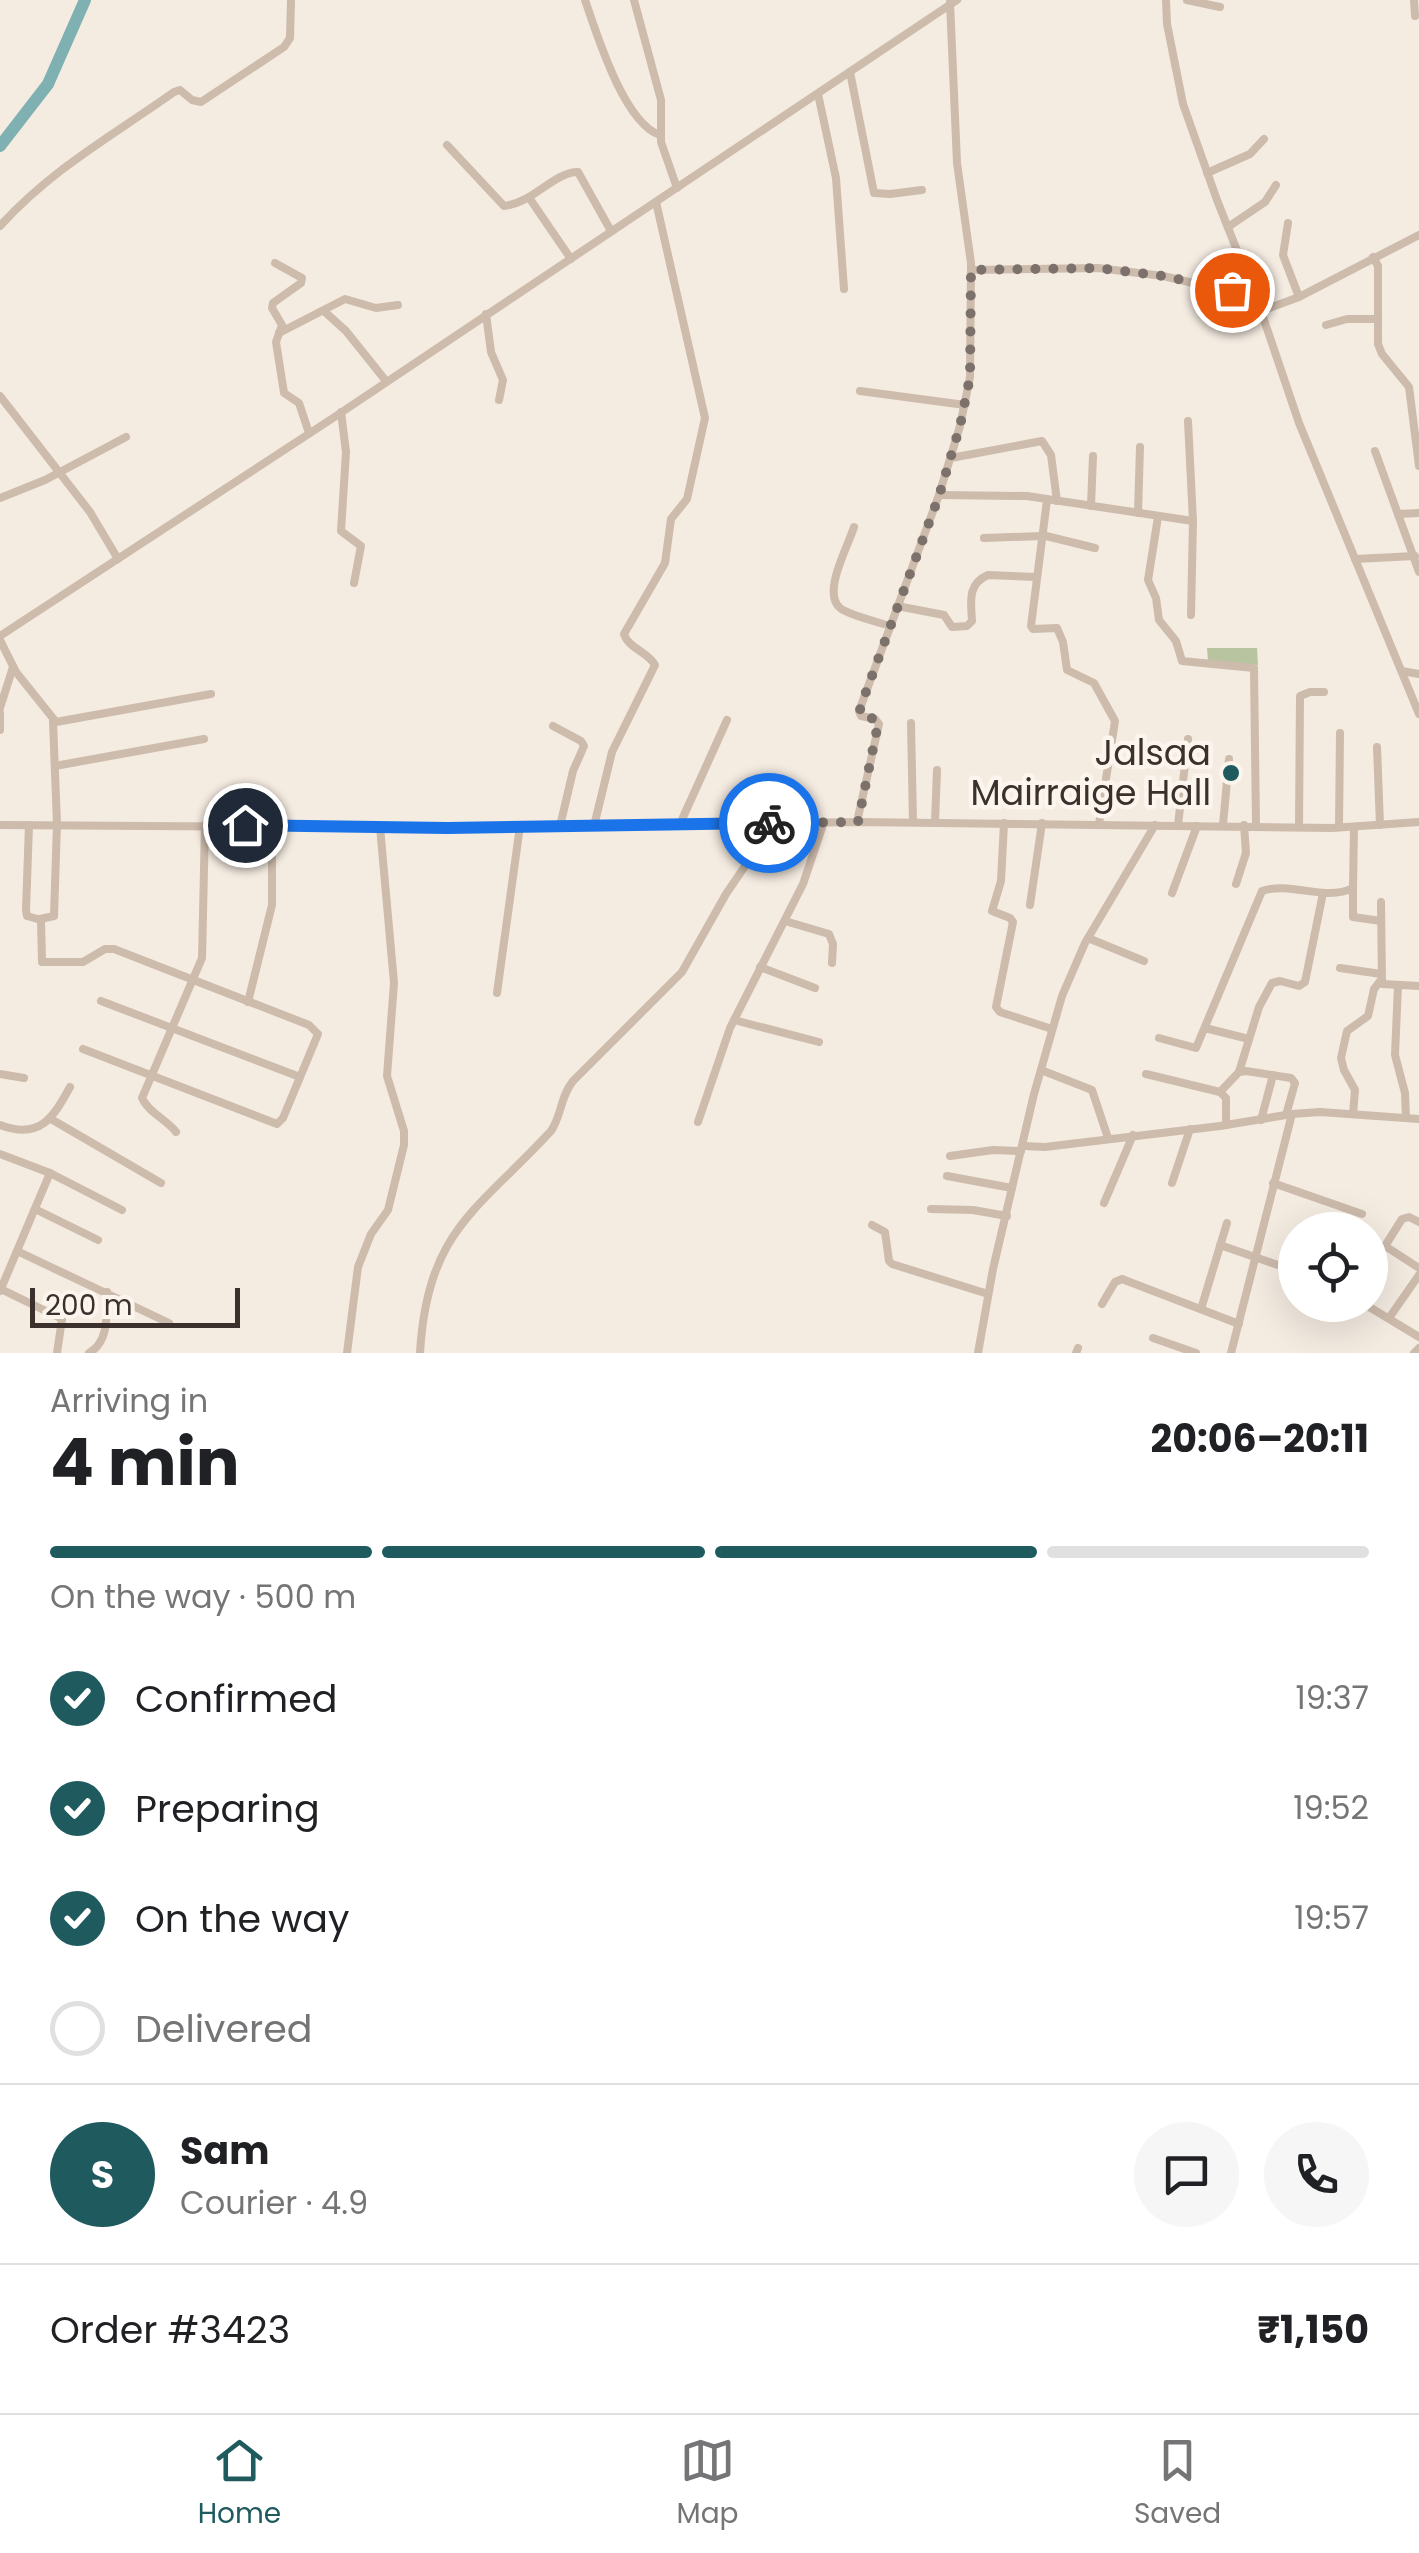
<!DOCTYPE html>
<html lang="en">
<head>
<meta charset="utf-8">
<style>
  :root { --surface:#fff; --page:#f6f6f6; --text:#202124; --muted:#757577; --line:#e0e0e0; --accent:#1f5a5e }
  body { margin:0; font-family:Poppins,sans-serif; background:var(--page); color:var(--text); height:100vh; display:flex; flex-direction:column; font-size:38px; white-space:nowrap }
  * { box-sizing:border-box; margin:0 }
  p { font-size:32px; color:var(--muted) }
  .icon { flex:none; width:55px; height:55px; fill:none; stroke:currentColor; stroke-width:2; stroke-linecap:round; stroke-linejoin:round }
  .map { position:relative; height:1353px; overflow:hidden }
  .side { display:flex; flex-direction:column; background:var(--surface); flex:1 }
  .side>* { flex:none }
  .tools { position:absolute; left:1278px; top:1212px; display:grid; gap:20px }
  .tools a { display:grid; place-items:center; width:110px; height:110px; border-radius:50%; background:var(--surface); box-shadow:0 10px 40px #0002; font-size:50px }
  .scale { position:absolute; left:30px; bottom:25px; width:210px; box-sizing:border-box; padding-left:10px; border:5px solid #3b302b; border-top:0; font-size:28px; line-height:35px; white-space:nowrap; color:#3b302b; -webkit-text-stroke:8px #fbf5ee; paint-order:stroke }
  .pin { position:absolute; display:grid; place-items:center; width:85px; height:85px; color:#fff; margin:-42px; border:5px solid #fff; border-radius:50%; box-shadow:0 2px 10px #0007 }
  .courier { position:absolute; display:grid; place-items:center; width:100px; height:100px; margin:-50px; border:8px solid #1a73e8; border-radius:50%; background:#fff; color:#222; box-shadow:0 2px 12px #0007 }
  .headline em { font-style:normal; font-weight:700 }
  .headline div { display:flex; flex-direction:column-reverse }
  .headline { display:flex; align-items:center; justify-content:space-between; height:170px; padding:0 50px }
  h1 { font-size:65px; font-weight:700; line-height:75px }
  .bar { display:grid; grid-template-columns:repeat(4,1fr); gap:15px 10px; align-content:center; height:120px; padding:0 50px }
  .bar i { height:12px; border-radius:8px; background:var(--line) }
  .bar .active { background:var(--accent) }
  .bar p { grid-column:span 4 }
  .line { display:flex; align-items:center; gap:25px; padding:0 50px; border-top:2px solid var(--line) }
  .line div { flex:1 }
  .round { display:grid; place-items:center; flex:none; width:105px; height:105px; border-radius:52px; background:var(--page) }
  ol { padding:0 50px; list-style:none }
  li { display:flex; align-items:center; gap:30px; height:110px }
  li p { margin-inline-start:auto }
  li .icon { padding:10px; border-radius:50%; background:var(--accent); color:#fff; stroke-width:4 }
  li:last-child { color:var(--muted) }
  li i { width:55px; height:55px; border:5px solid var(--line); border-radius:50% }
  .menu { display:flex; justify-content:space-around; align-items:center; height:140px; border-top:2px solid var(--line); background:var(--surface); font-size:28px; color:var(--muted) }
  .menu a { display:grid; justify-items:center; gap:5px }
  .menu .active { color:var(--accent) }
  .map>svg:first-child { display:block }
  .green { fill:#b8c4a0 }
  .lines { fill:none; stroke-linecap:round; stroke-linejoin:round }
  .river { stroke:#7fb0b2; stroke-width:12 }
  .minor { stroke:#cdbbac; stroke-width:8 }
  .done { stroke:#7c716b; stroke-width:10; stroke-dasharray:0 18 }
  .route { stroke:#1a73e8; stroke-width:12 }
  .poi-dot { fill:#1f5a5e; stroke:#fbf5ee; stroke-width:4 }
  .labels { text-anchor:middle; stroke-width:9; stroke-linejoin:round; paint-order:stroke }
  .poi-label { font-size:35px; fill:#3b302b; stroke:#fbf5ee; text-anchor:end }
</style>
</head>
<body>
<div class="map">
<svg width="1419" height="1353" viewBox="0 0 1419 1353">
  <rect width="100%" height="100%" fill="#f4ebe1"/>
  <polygon class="green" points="1207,648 1257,648 1258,665 1208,661"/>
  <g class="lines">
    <polyline class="river" points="0,146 48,84 85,0"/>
    <g class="minor">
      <path d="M585,0C597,35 624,123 660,135"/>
      <polyline points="634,0 661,100 661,142 677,188"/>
      <polyline points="1166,0 1167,24 1183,104 1217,200 1261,311 1299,423 1419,714"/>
      <polyline points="1187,0 1220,7"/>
      <polyline points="1414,0 1415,16"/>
      <polyline points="850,72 874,193 890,194 922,190"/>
      <polyline points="818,94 836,178 844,289"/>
      <path d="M447,145L504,206C533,203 554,172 578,172L611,231"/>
      <polyline points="1207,173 1250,154 1264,139"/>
      <polyline points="530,199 571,259"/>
      <polyline points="1288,223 1283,255 1299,297"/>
      <path d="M0,226C53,168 112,136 174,92L180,90L192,100L201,102L284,47L290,38L291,0"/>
      <polyline points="1228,227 1265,202 1276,185"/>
      <polyline points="1373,257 1378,266 1378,344 1382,354 1409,387 1419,466"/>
      <polyline points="275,263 302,278 301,283 273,303 272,308 282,325 276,342 284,393 299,403 309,433"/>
      <polyline points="971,270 1098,268 1163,276 1223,290 1252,287"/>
      <polyline points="1261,311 1299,297 1419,235"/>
      <polyline points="325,312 346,331 386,381"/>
      <polyline points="486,314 491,352 503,380 499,400"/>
      <polyline points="1326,325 1347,319 1377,319"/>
      <polyline points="279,333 345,299 376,308 398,305"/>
      <polyline points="860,391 965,405"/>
      <polyline points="0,396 90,512 118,559"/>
      <polyline points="341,412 346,452 341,531 361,546 354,583"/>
      <polyline points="1188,421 1193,521 1191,615"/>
      <polyline points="1375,451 1419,572"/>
      <polyline points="951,458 1042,441 1051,455 1057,501"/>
      <polyline points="939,495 1027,496 1193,521"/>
      <polyline points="0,498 45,480 126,437"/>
      <polyline points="1047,500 1031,626 1033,629 1057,628 1063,642 1067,670 1094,683 1115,721 1099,824"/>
      <polyline points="1091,506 1093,456"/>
      <polyline points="1138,513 1140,447"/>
      <polyline points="1398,514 1419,513"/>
      <polyline points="1158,517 1148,580 1156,598 1159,620 1176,641 1182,661 1254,668 1256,825"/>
      <path d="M854,527C848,547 819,597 843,610C856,617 875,621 890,626"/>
      <polyline points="1042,535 1095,548"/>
      <polyline points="984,538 1042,536"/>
      <polyline points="1355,559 1415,556"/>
      <path d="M897,606L944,615L952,627L967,626L972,621C971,602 967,584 988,575L1037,577"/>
      <polyline points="0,636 333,418 957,0"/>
      <polyline points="0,640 16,672 56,722 211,694"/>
      <polyline points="1402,671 1419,674"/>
      <polyline points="0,708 13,667"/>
      <polyline points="0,713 0,730"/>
      <polyline points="911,723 913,822"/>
      <polyline points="553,726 581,741 584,746 573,771 560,826"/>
      <polyline points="1377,747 1380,825"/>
      <polyline points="55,766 204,739"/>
      <polyline points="857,822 879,724 875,719 861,716 859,711 939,495 960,426 970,377 971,263 957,163 950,2"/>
      <polyline points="935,822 937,770"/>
      <polyline points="1004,823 1001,881 992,911 1010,918 1013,922 996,1007 1000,1012 1052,1029"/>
      <polyline points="680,824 727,720"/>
      <polyline points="0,825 447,828 857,822 1332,828 1419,822"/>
      <polyline points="29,825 26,910 27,916 41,920 42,962 83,962 105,949 114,949 309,1025 318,1034 283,1118 277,1124 83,1049"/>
      <polyline points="1178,825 1188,739"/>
      <polyline points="1223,825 1229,759"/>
      <path d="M594,826L612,752L655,665C648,652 628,648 624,634L665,563L671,519L687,499L705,418L656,202"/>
      <polyline points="1299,827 1300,696 1310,692 1324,692"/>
      <polyline points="1339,827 1340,733"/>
      <polyline points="1236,884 1246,853 1244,825"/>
      <polyline points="1353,888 1353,917 1381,921"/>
      <polyline points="1172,893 1197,826"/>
      <polyline points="1381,902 1382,984 1419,986"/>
      <polyline points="1030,905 1042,823"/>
      <polyline points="40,919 54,916 57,824 53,721"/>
      <polyline points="785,921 829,934 833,944 832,963"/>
      <polyline points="1088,938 1144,961"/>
      <polyline points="760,967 815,988"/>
      <polyline points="1340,968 1381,974"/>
      <polyline points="1398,985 1395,1055 1405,1093 1406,1118"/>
      <polyline points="497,993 520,826"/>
      <polyline points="101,1001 300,1077"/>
      <polyline points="248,1002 272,905 272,825"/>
      <polyline points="734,1020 819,1042"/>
      <polyline points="1205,1028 1249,1039"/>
      <path d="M1159,1038L1196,1048L1262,891C1291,881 1325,902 1353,888L1354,827"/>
      <polyline points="1041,1070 1092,1090 1108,1138"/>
      <polyline points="1239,1072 1259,1007 1272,983 1280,981 1299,986 1305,982 1323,893"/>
      <polyline points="0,1074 24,1078"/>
      <polyline points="1146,1074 1220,1092 1226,1098 1226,1125"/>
      <polyline points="1220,1092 1239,1072 1246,1071 1291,1078 1295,1083 1286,1115"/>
      <polyline points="1353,1114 1355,1090 1344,1070 1341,1058 1347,1031 1368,1016 1374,989 1381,980"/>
      <polyline points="51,1119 161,1183"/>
      <polyline points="1261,1120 1273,1075"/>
      <polyline points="698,1122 730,1028 803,884 824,822"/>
      <path d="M0,1125C40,1140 53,1118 70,1087"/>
      <path d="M176,1132C167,1120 148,1112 142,1098L202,958L205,825"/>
      <polyline points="1023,1146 1045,1147 1220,1126 1292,1114"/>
      <polyline points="0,1154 50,1173 122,1210"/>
      <polyline points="950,1156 993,1150 1021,1151"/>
      <polyline points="947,1176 1012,1188"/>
      <polyline points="1172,1183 1190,1129"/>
      <polyline points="1273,1183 1362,1214"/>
      <polyline points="1104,1203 1133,1135"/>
      <polyline points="35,1209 98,1240"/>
      <polyline points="931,1209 973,1210 1007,1216"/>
      <polyline points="872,1225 885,1232 889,1261 892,1264 988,1294"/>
      <polyline points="1220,1245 1295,1271"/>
      <polyline points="1385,1246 1419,1268"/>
      <polyline points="17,1251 169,1323"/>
      <polyline points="1370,1270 1402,1219 1409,1217 1419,1222"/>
      <polyline points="1,1289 62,1319 57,1353"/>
      <polyline points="0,1291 50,1173"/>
      <polyline points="1102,1304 1115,1282 1122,1279 1239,1324"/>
      <polyline points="1366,1305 1419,1337"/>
      <polyline points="1201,1309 1227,1223"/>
      <polyline points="1389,1318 1419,1275"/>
      <polyline points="1153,1338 1196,1353"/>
      <path d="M89,1353C110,1341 106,1314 107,1292"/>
      <polyline points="347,1353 358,1267 371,1234 388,1210 404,1145 404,1131 387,1076 394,983 380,827"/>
      <path d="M420,1353C427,1231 476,1212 551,1131C562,1115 560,1097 573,1081L682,972L726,894L760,844L763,823"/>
      <polyline points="978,1353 993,1269 1034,1094 1062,996 1085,943 1155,825"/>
      <polyline points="1076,1353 1078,1348"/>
      <polyline points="1231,1353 1292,1114 1320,1112 1419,1119"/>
      <polyline points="1414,1353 1419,1348"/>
    </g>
  </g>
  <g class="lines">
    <polyline class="done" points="769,823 858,822 878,724 875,719 861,716 860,708 939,496 960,426 970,377 971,270 1098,268 1163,276 1232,290"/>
    <polyline class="route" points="245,825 447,828 769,823"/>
  </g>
  <circle class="poi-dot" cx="1231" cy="773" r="10"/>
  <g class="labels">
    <g class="poi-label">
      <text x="1211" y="765">Jalsaa<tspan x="1211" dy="40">Mairraige Hall</tspan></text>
    </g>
  </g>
</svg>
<div class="tools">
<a><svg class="icon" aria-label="locate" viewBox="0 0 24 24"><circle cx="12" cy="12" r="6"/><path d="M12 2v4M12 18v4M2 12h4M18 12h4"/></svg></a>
</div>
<div class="scale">200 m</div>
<div class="pin" style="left:1232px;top:290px;background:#ea580c"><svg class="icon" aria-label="bag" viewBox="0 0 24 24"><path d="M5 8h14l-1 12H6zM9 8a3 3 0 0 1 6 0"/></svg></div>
<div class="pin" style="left:245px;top:825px;background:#1f2937"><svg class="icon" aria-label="home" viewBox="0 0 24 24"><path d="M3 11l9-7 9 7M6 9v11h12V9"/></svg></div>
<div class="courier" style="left:769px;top:823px"><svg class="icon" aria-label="bike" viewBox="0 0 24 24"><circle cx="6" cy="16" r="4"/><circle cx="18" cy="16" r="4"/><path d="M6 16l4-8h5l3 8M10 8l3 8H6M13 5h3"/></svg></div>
</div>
<section class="side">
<div class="headline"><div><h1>4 min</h1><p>Arriving in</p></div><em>20:06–20:11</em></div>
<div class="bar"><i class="active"></i><i class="active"></i><i class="active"></i><i></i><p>On the way · 500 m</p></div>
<ol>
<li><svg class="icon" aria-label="check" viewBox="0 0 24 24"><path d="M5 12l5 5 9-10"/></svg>Confirmed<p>19:37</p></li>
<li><svg class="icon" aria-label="check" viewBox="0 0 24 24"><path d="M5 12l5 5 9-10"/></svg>Preparing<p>19:52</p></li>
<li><svg class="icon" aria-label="check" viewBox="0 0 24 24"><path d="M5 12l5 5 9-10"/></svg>On the way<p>19:57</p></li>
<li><i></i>Delivered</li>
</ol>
<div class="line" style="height:180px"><b class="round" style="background:var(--accent);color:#fff">S</b><div><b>Sam</b><p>Courier · 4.9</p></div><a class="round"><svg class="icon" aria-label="chat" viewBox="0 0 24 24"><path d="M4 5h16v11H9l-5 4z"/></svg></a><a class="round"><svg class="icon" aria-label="phone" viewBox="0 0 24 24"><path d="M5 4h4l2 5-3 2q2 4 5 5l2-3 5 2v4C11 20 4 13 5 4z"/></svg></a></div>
<div class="line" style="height:130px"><div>Order #3423</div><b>₹1,150</b></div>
</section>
<nav class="menu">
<a class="active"><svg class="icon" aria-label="home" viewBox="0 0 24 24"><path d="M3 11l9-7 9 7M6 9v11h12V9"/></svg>Home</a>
<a><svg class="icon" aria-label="map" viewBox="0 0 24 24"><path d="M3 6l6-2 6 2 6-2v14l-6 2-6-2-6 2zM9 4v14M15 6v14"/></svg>Map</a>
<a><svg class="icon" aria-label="saved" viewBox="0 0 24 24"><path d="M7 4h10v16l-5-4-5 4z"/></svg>Saved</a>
</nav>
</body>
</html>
